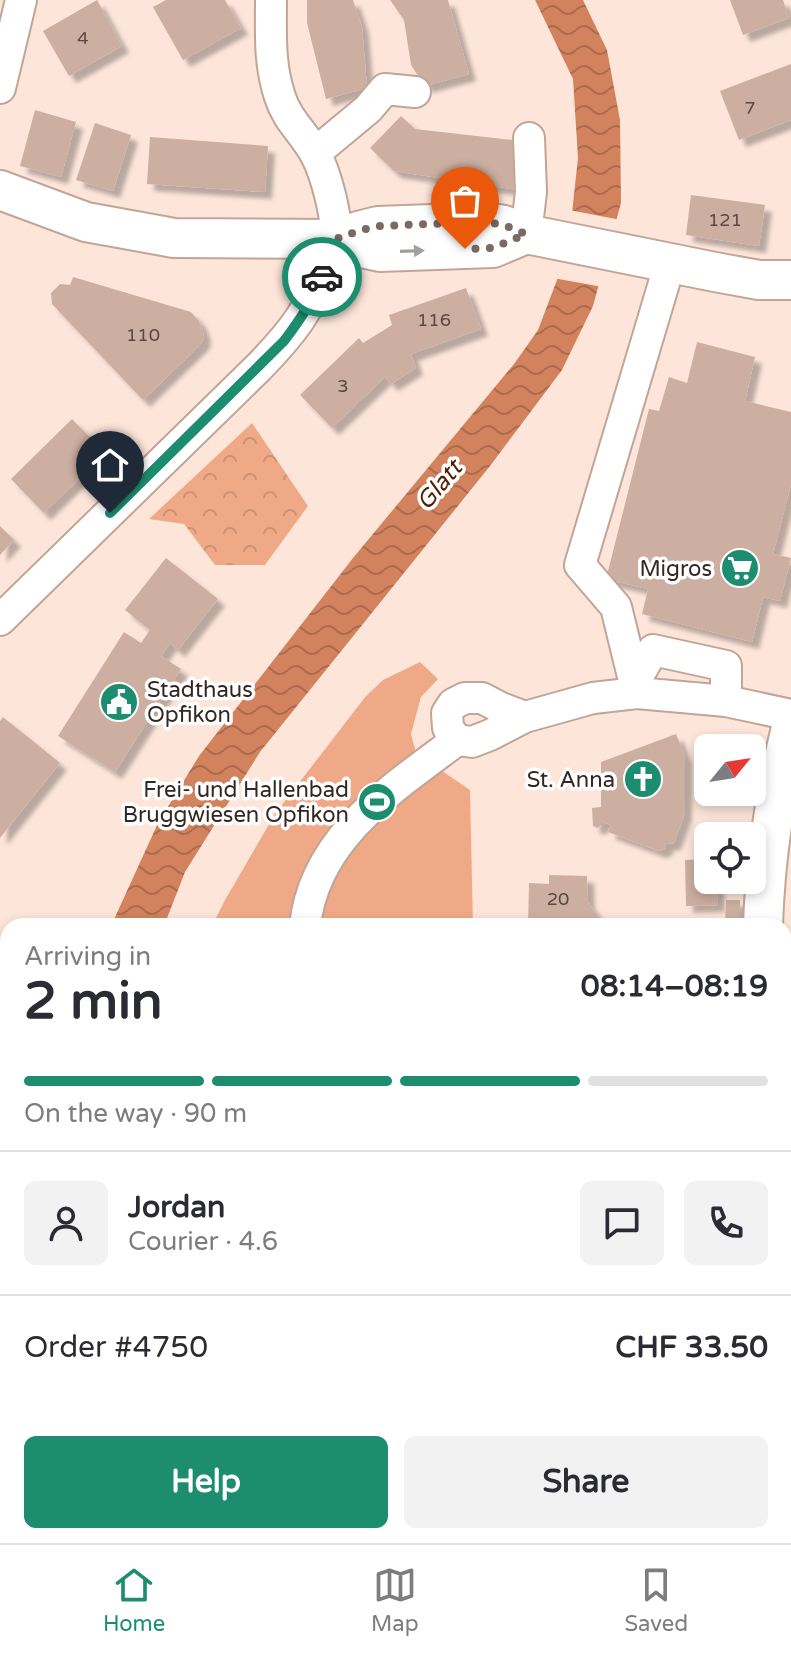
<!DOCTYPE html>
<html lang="en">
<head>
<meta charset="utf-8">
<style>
  :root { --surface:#fff; --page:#f2f2f3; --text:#2b2b33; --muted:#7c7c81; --line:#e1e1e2; --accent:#1c8d6e }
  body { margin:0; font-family:"Varela Round",sans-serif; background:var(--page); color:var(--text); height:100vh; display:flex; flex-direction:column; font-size:30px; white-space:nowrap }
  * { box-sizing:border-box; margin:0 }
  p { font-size:26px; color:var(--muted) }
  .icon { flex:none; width:44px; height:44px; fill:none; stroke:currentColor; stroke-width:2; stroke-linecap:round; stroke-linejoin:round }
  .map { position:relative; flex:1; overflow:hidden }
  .details { position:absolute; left:0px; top:918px; width:792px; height:626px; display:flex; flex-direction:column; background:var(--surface); border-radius:24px 24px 0 0; box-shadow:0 4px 12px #0003 }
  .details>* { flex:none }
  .needle { width:52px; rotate:60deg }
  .fabs { position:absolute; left:694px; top:734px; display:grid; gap:16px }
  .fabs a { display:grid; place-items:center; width:72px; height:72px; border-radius:12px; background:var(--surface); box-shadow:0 4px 12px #0003; font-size:40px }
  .pin { position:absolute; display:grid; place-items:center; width:68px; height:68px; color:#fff; margin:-82px -34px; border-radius:50% 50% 50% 0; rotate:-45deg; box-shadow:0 0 8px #0007 }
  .pin .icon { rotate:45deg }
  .courier { position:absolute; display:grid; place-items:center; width:80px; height:80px; margin:-40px; border:6px solid #1c8d6e; border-radius:50%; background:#fff; color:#222; box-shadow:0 2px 10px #0007 }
  .overview em { font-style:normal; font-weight:700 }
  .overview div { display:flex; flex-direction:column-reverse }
  .overview { display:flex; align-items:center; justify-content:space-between; height:136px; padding:0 24px }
  h1 { font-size:52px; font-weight:700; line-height:60px }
  .bar { display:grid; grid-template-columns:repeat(4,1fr); gap:12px 8px; align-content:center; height:96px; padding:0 24px }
  .bar i { height:10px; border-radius:6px; background:var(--line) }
  .bar .current { background:var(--accent) }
  .bar p { grid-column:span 4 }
  .line { display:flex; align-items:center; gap:20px; padding:0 24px; border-top:2px solid var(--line) }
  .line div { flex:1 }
  .round { display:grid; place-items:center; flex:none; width:84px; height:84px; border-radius:12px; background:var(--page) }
  .action { display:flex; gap:16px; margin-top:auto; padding:16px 24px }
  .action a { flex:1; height:92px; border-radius:12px; background:var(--accent); color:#fff; font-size:32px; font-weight:700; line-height:92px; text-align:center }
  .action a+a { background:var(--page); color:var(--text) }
  .dock { display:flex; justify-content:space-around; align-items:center; height:112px; border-top:2px solid var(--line); background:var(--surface); font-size:22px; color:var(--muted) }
  .dock a { display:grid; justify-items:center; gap:4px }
  .dock .current { color:var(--accent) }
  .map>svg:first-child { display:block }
  .park { fill:url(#park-crowns) }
  .pitch { fill:#f0a986 }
  .water { fill:url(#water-waves) }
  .pier { fill:#fde5d9 }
  .building { fill:#ccafa1; filter:url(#shadow) }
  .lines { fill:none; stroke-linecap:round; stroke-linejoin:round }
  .minor-casing { stroke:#c1a597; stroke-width:34 }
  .major-casing { stroke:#c1a597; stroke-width:42 }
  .minor { stroke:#fff; stroke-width:30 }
  .major { stroke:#fff; stroke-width:38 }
  .oneway { fill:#a39e9c }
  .done { stroke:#796a62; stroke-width:8; stroke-dasharray:0 14.4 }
  .route { stroke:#1c8d6e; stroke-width:10 }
  .labels { text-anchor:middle; stroke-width:7; stroke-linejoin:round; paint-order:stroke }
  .number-label { font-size:18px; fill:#584942 }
  .poi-label { font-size:22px; fill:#322722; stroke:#fff; text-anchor:end }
  .water-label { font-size:24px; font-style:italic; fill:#511f02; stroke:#fff }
</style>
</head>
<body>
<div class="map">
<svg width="791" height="1543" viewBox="0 0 791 1543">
  <defs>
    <pattern id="park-crowns" width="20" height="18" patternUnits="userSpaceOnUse" patternTransform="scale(2)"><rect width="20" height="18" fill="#f0a986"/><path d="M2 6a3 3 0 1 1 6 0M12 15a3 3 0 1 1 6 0" fill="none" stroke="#ce9173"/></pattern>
    <pattern id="water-waves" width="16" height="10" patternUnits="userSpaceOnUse" patternTransform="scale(2)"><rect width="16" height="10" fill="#d2835d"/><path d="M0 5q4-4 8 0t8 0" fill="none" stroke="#ab6b4c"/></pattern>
    <filter id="shadow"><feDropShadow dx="7" dy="7" stdDeviation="2" flood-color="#0004"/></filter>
  </defs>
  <rect width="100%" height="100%" fill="#fde5d9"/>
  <polygon class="park" points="252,423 308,506 265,565 215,565 184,524 149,519"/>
  <g class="pitch">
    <polygon points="420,662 438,679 421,697 411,734 416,753 470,790 473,926 212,926 225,900 275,814 366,696 383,680"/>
    <polygon points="220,1536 479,1536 480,1543 222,1543"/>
  </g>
  <polygon class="water" points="535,0 583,0 607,50 620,120 621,203 593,306 562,370 490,466 260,752 185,872 164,926 111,926 158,823 199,756 353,558 514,364 538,330 557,280 572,213 578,158 573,79"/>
  <polygon class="pier" points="569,210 621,220 603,287 553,278"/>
  <g class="building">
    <polygon points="97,0 122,46 69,76 43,31"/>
    <polygon points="166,0 225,0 241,28 183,60 153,7"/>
    <polygon points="307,0 353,0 362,27 367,88 326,99 307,23"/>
    <polygon points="390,0 448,0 469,74 425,86 411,65 404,20"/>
    <polygon points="730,0 783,0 789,18 743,35"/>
    <polygon points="791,64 791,120 739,140 720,91"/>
    <polygon points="35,110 76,122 61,177 20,166"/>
    <polygon points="401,116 415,129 522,141 519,190 394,171 370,148"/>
    <polygon points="95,123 131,135 113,191 76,180"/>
    <polygon points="150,137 268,146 265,192 147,184"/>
    <polygon points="691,195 765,205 759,246 686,235"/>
    <polygon points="73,277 191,312 199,321 203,331 204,339 200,345 143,400 52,304 51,293 60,284 70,285"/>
    <polygon points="466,288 481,329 411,354 416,368 391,384 385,377 332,428 300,395 359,338 363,343 392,325 389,315"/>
    <polygon points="697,342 755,357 745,401 791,412 791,484 773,554 791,558 780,601 763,597 752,642 642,614 648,589 606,579 649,409 659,411 669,377 687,383"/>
    <polygon points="72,419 105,453 44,513 11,479"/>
    <polygon points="0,526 14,540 0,555"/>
    <polygon points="166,558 218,599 178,650 170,643 161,656 181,669 115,772 58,736 124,632 141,643 150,630 125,610"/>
    <polygon points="3,717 60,763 0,838 0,721"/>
    <polygon points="676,734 685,756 685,813 674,843 666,844 665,849 659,851 608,832 611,825 602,822 602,825 597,828 593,826 592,808 601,807 601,762"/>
    <polygon points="708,859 708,880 717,880 718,905 686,906 685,860"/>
    <polygon points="549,875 587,876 588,902 599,918 610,926 528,926 529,883 549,884"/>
    <polygon points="726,900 740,900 740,924 725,924"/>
    <polygon points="786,1375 791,1376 791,1409 785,1409"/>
  </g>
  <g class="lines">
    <g class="minor-casing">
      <g id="minor">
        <polyline points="0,88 21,0"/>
        <polyline points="315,153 368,109 385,89 415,92"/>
        <polyline points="526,234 531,192 529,138"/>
        <path d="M0,620L258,368C293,332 311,309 328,261C331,254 336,245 336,238C337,216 326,174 316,155C305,134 287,120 280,97C269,64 271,35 271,0"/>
        <polyline points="634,683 653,650 726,666 726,701"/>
        <polyline points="637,693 616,607 580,565 670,263"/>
        <polyline points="525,717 501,708 482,698 465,698 453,704 447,713 448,728 457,740 472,742 490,735 525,717 593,698 637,693 726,701 791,715"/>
        <path d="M305,926C314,838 392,789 457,740"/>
        <polyline points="0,1061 8,1060"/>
        <polyline points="784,1175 791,1175"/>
        <polyline points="266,1536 266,1543"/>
        <polyline points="480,1543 480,1536"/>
        <polyline points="524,1543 525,1536"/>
      </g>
    </g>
    <g class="major-casing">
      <g id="major">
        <polyline points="0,190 86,222 174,238 336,239 357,247 380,252 493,248 526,234"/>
        <polyline points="336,239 358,231 378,226 487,222 504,225 526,234 715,272 759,280 791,280"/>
        <path d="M763,926C765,859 775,794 791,728"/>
        <polyline points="755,1543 755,1536"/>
      </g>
    </g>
    <use href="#minor" class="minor"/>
    <use href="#major" class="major"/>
  </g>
  <defs><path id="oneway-solid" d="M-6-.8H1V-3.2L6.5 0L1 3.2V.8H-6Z" transform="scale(2)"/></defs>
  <use class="oneway" href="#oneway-solid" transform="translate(412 251) rotate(-2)"/>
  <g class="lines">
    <polyline class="done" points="322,277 336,239 358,231 378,226 487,222 504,225 526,234 493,248 465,249"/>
    <path class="route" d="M110,513L284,341C299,321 313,301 322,277"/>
  </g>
  <defs>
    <g id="supermarket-disc" transform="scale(2)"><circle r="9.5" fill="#1c8d6e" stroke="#fff"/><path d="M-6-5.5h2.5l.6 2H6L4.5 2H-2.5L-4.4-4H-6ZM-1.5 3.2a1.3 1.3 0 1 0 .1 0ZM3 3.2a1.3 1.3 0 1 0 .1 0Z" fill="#fff"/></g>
    <g id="civic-disc" transform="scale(2)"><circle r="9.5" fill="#1c8d6e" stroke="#fff"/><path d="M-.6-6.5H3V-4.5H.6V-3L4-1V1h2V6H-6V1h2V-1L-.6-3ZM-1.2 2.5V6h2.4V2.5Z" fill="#fff"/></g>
    <g id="church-disc" transform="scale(2)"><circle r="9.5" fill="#1c8d6e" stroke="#fff"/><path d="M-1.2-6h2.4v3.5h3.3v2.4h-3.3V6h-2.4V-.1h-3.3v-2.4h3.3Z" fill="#fff"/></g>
    <g id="stadium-disc" transform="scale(2)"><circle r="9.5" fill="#1c8d6e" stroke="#fff"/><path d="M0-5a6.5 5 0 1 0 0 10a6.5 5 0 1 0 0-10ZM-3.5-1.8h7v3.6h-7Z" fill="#fff"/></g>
  </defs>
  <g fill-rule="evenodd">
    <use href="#supermarket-disc" x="740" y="568"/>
    <use href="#civic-disc" x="119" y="702"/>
    <use href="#church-disc" x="643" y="779"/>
    <use href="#stadium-disc" x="377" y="802"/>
  </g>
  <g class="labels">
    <g class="number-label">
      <text x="83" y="44">4</text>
      <text x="750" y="114">7</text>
      <text x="725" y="226">121</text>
      <text x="434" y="326">116</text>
      <text x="143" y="341">110</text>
      <text x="343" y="392">3</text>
      <text x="558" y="905">20</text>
    </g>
    <g class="poi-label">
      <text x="712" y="576">Migros</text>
      <text x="147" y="697" text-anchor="start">Stadthaus<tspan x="147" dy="25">Opfikon</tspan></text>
      <text x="615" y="787">St. Anna</text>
      <text x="349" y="797">Frei- und Hallenbad<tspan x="349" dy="25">Bruggwiesen Opfikon</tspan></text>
    </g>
    <g class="water-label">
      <text transform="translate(439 485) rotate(-50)" y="8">Glatt</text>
    </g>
  </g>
</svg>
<div class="fabs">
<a><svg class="needle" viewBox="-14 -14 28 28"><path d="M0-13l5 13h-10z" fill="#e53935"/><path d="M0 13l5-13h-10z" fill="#7c7c81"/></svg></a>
<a><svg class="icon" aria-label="locate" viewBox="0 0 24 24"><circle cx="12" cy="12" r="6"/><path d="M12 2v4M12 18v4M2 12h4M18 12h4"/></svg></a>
</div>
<div class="pin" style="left:465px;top:249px;background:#ea580c"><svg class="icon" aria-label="bag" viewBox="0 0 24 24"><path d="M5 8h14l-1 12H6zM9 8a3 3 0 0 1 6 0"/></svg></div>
<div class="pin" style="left:110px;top:513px;background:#1f2937"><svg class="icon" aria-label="home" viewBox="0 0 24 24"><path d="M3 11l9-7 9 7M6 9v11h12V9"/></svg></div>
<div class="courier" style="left:322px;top:277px"><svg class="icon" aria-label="car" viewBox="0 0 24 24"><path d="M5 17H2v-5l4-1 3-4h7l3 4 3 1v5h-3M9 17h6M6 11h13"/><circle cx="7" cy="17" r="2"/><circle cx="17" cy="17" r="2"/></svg></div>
<section class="details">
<div class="overview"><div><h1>2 min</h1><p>Arriving in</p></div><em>08:14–08:19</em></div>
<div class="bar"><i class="current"></i><i class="current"></i><i class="current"></i><i></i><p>On the way · 90 m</p></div>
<div class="line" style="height:144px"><a class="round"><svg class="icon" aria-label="person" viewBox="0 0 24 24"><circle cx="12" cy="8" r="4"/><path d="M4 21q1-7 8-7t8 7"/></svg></a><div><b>Jordan</b><p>Courier · 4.6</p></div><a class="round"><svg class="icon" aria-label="chat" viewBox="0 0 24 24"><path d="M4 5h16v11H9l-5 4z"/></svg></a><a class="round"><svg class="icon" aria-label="phone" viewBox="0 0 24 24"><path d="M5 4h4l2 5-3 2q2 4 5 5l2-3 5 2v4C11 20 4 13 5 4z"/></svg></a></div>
<div class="line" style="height:104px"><div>Order #4750</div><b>CHF 33.50</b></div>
<div class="action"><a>Help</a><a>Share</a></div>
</section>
</div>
<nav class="dock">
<a class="current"><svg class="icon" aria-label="home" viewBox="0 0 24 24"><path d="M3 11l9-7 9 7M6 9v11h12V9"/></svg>Home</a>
<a><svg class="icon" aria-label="map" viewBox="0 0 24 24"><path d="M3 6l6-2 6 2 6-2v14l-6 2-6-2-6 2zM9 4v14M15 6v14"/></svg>Map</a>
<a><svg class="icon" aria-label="saved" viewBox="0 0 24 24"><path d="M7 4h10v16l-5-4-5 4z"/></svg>Saved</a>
</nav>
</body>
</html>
